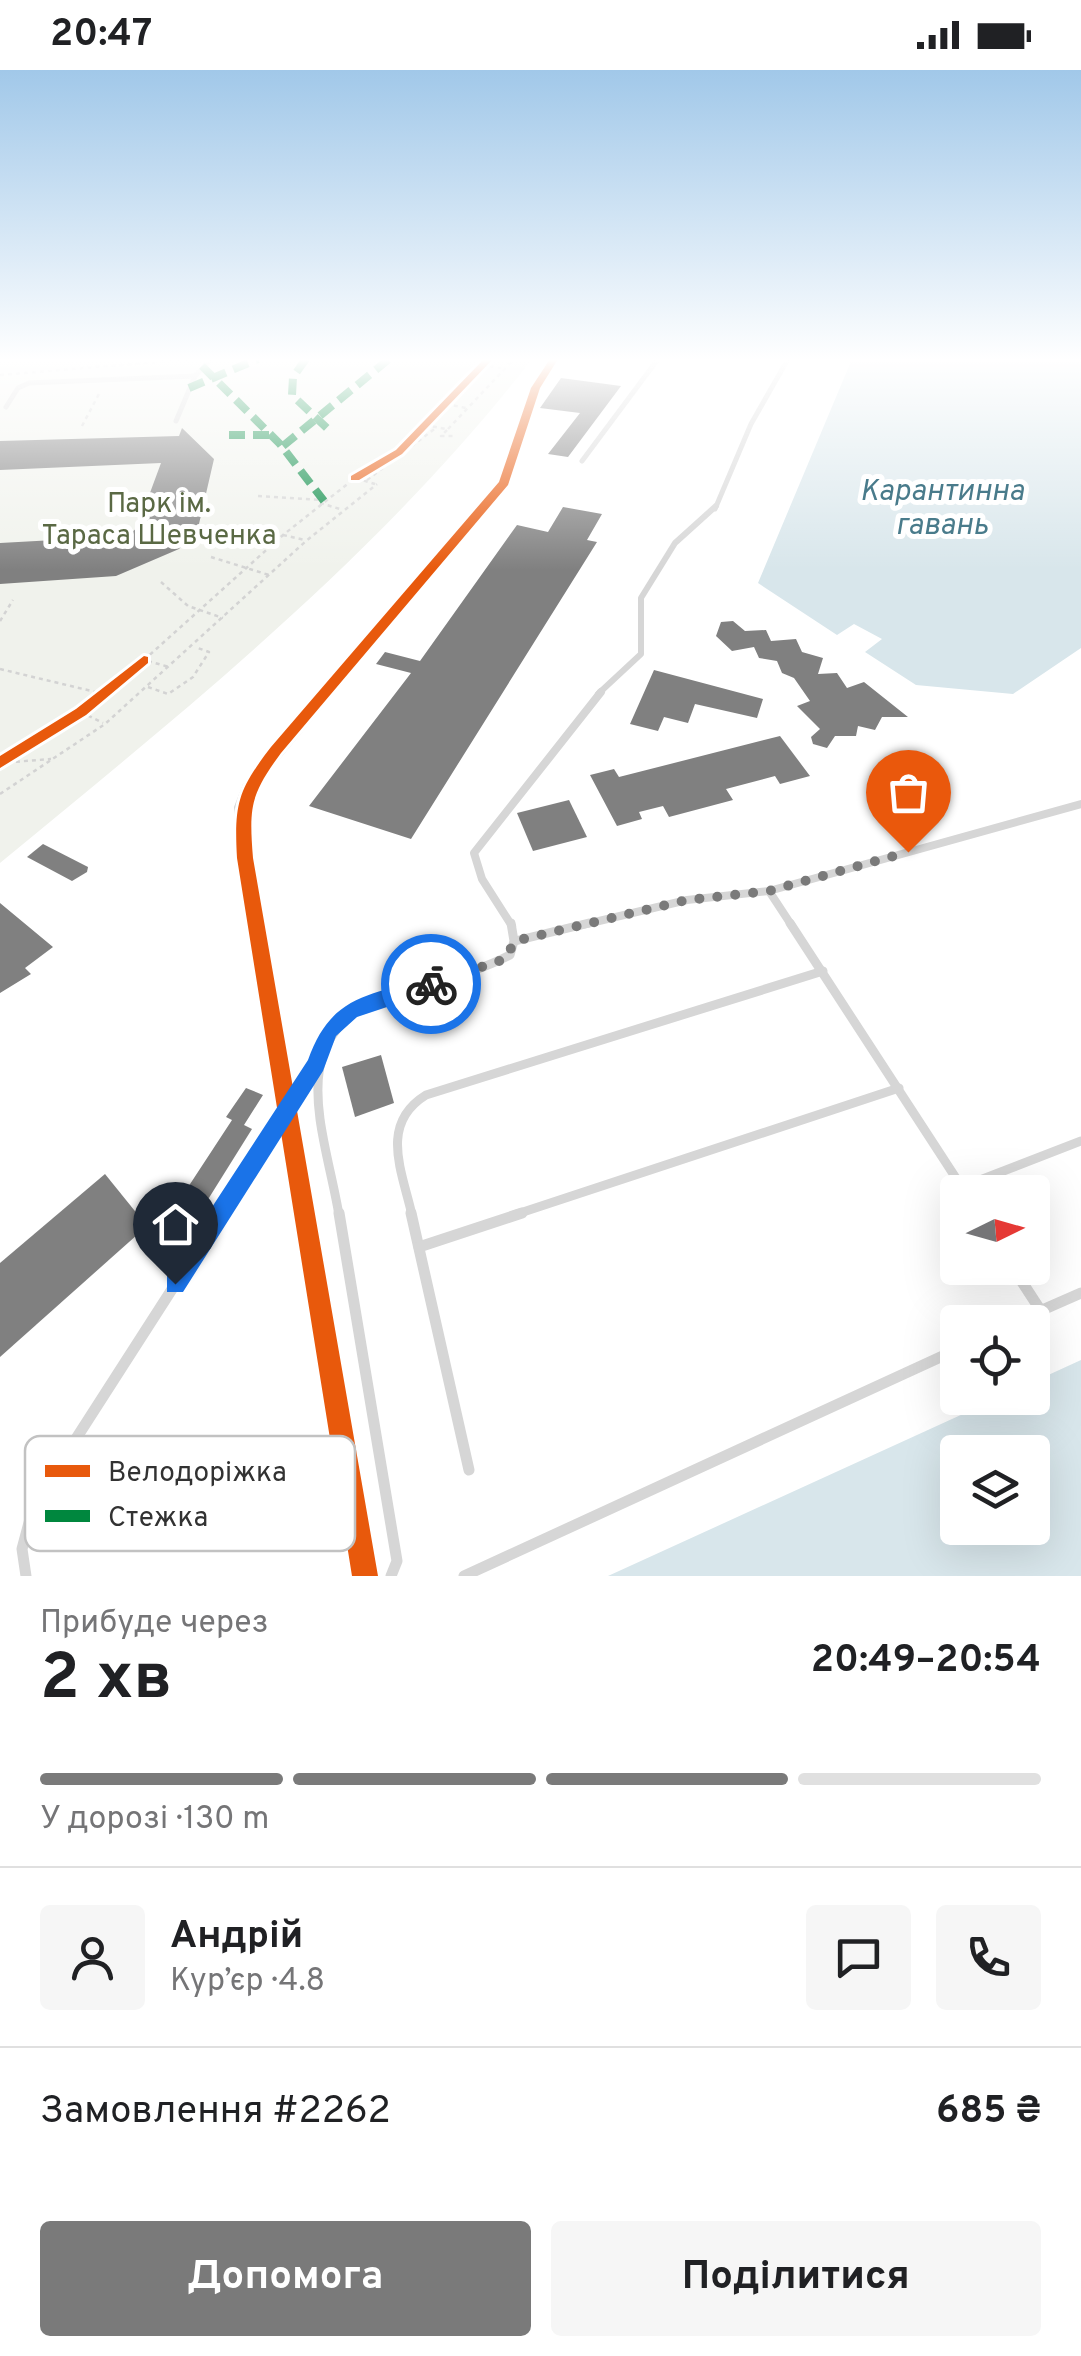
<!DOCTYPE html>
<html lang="uk">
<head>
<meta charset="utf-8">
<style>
  :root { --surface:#fff; --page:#f6f6f6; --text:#202124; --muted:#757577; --line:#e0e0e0; --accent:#7a7a7a }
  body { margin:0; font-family:Overpass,sans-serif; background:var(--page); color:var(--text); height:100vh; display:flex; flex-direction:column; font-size:38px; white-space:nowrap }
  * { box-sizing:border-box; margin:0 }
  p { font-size:32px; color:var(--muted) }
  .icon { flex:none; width:55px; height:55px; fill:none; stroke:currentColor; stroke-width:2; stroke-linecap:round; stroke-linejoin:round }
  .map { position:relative; height:1506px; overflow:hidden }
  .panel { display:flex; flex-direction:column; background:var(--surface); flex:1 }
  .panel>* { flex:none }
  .needle { width:65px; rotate:85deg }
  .buttons { position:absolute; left:940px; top:1105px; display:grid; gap:20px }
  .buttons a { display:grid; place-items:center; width:110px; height:110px; border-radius:10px; background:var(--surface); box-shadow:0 10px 40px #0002; font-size:50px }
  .pin { position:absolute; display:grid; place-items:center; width:85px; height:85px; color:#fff; margin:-102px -42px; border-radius:50% 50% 50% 0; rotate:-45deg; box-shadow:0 0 10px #0007 }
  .pin .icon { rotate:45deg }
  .courier { position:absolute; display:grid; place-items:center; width:100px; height:100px; margin:-50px; border:8px solid #1a73e8; border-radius:50%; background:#fff; color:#222; box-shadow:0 2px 12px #0007 }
  .overview em { font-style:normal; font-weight:700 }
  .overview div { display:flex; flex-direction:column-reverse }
  .overview { display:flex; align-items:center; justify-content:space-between; height:170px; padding:0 40px }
  h1 { font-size:65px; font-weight:700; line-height:75px }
  .bar { display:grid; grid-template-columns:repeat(4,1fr); gap:15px 10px; align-content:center; height:120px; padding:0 40px }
  .bar i { height:12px; border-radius:8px; background:var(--line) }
  .bar .selected { background:var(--accent) }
  .bar p { grid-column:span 4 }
  .line { display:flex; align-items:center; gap:25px; padding:0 40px; border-top:2px solid var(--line) }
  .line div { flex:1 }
  .round { display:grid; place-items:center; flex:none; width:105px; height:105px; border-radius:10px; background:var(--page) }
  .cta { display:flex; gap:20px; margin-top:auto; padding:20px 40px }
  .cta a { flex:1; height:115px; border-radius:10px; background:var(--accent); color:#fff; font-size:40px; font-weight:700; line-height:115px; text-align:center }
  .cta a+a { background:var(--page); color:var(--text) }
  .status { display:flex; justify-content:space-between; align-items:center; height:70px; padding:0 50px; background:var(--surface); direction:ltr }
  .status svg { height:28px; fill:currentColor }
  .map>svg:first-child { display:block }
  .green { fill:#f0f2ec }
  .water { fill:#d8e6eb; fill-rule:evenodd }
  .building { fill:#808080 }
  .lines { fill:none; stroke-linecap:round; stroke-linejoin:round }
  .path { stroke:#d3d3d3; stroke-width:2.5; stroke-dasharray:4 4; stroke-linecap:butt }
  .service-far4 { stroke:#d6d6d6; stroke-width:5 }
  .service-far3 { stroke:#d6d6d6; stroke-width:6 }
  .service-far2 { stroke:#d6d6d6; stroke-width:8 }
  .service-far1 { stroke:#d6d6d6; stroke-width:9 }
  .service { stroke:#d6d6d6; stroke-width:11 }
  .minor { fill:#d6d6d6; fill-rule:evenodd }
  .minor-bridge-far2 { stroke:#d6d6d6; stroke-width:15 }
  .minor-bridge-far1 { stroke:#d6d6d6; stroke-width:19 }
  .minor-bridge { stroke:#d6d6d6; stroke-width:22 }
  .quiet { stroke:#00873e; stroke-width:8; stroke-dasharray:16 8; stroke-linecap:butt }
  .cycleway-casing { stroke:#fff; stroke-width:6 }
  .cycleway { fill:#e8590c; fill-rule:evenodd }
  .route { fill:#1a73e8 }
  .done { stroke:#7a7a7a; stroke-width:10; stroke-dasharray:0 18 }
  .labels { text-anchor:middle; stroke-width:10; stroke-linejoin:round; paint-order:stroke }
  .far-park-label { font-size:28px; fill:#5a6944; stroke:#fff }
  .far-water-label { font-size:30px; font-style:italic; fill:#497b8b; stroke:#fff }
  .key { fill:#fff; stroke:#c2c2c2; stroke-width:2.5 }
  .key-label { font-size:28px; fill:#323232 }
</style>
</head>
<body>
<div class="status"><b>20:47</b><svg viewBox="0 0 49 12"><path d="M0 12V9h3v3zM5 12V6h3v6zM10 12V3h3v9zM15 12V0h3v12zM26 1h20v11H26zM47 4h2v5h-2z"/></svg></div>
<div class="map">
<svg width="1081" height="1506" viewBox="0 0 1081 1506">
  <rect width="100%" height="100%" fill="#fff"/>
  <path class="green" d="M0,289H532C383,482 187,639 0,793Z"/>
  <g class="water">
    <polygon points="852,289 1081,289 1081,578 1013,624 916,615 865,582 882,569 854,554 837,565 758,513"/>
    <path d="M1081,1290V1506H608L998,1328H1032L1033,1312ZM1032,1382V1458H958V1382Z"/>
  </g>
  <g class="building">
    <polygon points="561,308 621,316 568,387 548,384 580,343 540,338"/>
    <polygon points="182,358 214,389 199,454 179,479 116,506 0,514 0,473 127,466 137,458 161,393 0,400 0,371 179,366"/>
    <polygon points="563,437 602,444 587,470 597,472 411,769 309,736 411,603 376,594 385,582 420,591 517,455 548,462"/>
    <polygon points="733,551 745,561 766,560 771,571 796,569 802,582 823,588 818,604 837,603 847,618 864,612 908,647 882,647 875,660 858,656 856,666 835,666 827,678 813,674 811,667 820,659 797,636 810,631 794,608 782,603 777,591 759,588 754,577 732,581 716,566 721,552"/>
    <polygon points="654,600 763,629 757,648 695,634 688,653 664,647 658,661 630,654"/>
    <polygon points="780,666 810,706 780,714 775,706 726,719 733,730 669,747 663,736 639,742 642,749 617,756 590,705 614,699 619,707"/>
    <polygon points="569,730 587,767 533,781 517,743"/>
    <polygon points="43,774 88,797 87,802 72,811 27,787"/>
    <polygon points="0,833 53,877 25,898 31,904 0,923"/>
    <polygon points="381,985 394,1033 355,1047 342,997"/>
    <polygon points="246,1018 263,1025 244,1055 252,1059 197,1147 175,1137 232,1050 226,1047"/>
    <polygon points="105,1104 147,1156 0,1287 0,1193"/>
  </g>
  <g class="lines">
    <g class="path">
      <polyline points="482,295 504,299"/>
      <polyline points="0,305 194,289"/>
      <polyline points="446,334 466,338"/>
      <polyline points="425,355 446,359"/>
      <polyline points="82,356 100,322"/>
      <polyline points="448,359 514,289"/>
      <polyline points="447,360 441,366 454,366"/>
      <polyline points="367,410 437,357"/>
      <polyline points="258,426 321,430"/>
      <polyline points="320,433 340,439"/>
      <polyline points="283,465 305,470"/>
      <polyline points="211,487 269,505"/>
      <polyline points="161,512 188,536 223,548"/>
      <polyline points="0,551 13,530"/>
      <polyline points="144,590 283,465 355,408 375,414"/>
      <polyline points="148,591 169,597"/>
      <polyline points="0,599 104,624"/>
      <polyline points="148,617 168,624 193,607 209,582 195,577"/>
      <polyline points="81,642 103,653"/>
      <polyline points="0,693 51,689"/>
      <polyline points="0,724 105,654 306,471 377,414"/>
    </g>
    <g class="service-far4">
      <polyline points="6,337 18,318 29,313 195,306"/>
      <polyline points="176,351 195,306 211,289"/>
      <polyline points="582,391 658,289"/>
      <polyline points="715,439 751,354 788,289"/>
    </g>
    <polyline class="service-far3" points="598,624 641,584 641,528 675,473 716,436"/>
    <g class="service-far2">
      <polyline points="769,821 792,856"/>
      <polyline points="512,856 482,809 474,783 601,622"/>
      <polyline points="578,856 687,830 769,821 1081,734"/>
    </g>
    <g class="service-far1">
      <polyline points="790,853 965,1122"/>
      <polyline points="515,871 589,853"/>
      <polyline points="292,1033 316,995"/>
      <polyline points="962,1117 1081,1071"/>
      <polyline points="219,1145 284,1045"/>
      <path d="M339,1145C325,1061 281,965 386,927C428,912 470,906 510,885L514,871L511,853"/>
      <path d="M412,1145C402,1101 379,1054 426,1025L823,901"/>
      <polyline points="514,1145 899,1018"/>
    </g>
    <g class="service">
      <polyline points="339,1143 397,1491 391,1506"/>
      <polyline points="411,1143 469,1400"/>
      <polyline points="419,1177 522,1143"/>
      <polyline points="1013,1198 1041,1241"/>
      <polyline points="1015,1252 1081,1223"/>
      <polyline points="26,1506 22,1479 34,1434 221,1143"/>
      <polyline points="464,1506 958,1279"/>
    </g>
    <g class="minor">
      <polygon points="550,289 558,289 540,318 508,415 254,720 248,737 253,788 250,792 240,792 234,737 243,714 499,412 531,318"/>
      <polygon points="351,1408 360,1411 363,1420 378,1506 352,1506 339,1420 342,1411"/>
    </g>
    <polyline class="minor-bridge-far2" points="245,788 256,856"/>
    <polyline class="minor-bridge-far1" points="256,853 305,1145"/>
    <polyline class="minor-bridge" points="305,1143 351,1420"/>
    <g class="quiet">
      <polyline points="306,289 293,307 292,325 328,359"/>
      <polyline points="202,296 280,374 324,431"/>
      <polyline points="189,318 258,289"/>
      <polyline points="229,365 270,365"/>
      <polyline points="283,376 389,289"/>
    </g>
    <g class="cycleway-casing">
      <g id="cycleway">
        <polygon points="484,289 492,290 402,384 359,410 351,410 351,406 396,380"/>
        <path d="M550,289H558L540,318L508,415L281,683C250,725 249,737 253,788L378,1506H352L237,788C234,734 238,720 271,677L499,412L531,318Z"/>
        <polygon points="144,586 148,587 148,593 86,645 0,698 0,686 76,639"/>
      </g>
    </g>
    <use href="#cycleway" class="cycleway"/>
  </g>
  <linearGradient id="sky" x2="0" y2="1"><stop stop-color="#a1c8e9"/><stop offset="0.58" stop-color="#fff"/><stop offset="1" stop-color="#fff" stop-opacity="0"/></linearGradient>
  <rect width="1081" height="500" fill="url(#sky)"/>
  <path class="route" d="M431,906L438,909V920L357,947L336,966L323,1001L183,1222H167V1206L308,990C332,923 369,927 431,906Z"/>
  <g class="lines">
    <polyline class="done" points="431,914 505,889 515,871 687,830 769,821 908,782"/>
  </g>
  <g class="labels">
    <g class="far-park-label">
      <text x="159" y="442">Парк ім.<tspan x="159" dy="32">Тараса Шевченка</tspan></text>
    </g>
    <g class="far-water-label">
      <text x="942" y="430">Карантинна<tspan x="942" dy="34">гавань</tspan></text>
    </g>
  </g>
  <rect x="25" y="1366" width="330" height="115" rx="15" class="key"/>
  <rect x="45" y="1395" width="45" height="12" fill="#e8590c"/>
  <rect x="45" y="1440" width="45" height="12" fill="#00873e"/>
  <g class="key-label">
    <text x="108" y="1411">Велодоріжка</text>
    <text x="108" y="1456">Стежка</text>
  </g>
</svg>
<div class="buttons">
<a><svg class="needle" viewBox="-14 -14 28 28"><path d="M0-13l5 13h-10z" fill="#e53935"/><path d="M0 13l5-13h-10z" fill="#757577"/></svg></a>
<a><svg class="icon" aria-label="locate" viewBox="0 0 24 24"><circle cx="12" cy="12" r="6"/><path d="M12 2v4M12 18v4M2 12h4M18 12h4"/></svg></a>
<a><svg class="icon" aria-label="layers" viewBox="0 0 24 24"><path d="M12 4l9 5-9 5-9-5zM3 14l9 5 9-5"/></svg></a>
</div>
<div class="pin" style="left:908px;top:782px;background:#ea580c"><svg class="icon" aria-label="bag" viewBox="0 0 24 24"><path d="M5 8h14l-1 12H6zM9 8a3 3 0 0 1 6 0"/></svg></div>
<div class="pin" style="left:175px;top:1214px;background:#1f2937"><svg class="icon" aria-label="home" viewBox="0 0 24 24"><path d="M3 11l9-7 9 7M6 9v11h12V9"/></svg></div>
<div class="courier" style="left:431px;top:914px"><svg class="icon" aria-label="bike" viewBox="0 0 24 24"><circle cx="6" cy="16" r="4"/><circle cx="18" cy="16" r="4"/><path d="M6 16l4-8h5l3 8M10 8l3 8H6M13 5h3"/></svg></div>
</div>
<section class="panel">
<div class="overview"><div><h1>2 хв</h1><p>Прибуде через</p></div><em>20:49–20:54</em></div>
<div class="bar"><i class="selected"></i><i class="selected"></i><i class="selected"></i><i></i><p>У дорозі · 130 m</p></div>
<div class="line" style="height:180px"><a class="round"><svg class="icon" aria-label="person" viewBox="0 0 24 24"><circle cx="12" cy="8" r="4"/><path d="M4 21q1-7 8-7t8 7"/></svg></a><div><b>Андрій</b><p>Кур’єр · 4.8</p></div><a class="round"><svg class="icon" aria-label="chat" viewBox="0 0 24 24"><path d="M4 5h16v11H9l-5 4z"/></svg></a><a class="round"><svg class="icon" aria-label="phone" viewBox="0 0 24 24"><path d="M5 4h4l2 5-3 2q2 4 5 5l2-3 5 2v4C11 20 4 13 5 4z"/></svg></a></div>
<div class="line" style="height:130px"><div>Замовлення #2262</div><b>685 ₴</b></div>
<div class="cta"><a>Допомога</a><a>Поділитися</a></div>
</section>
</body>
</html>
